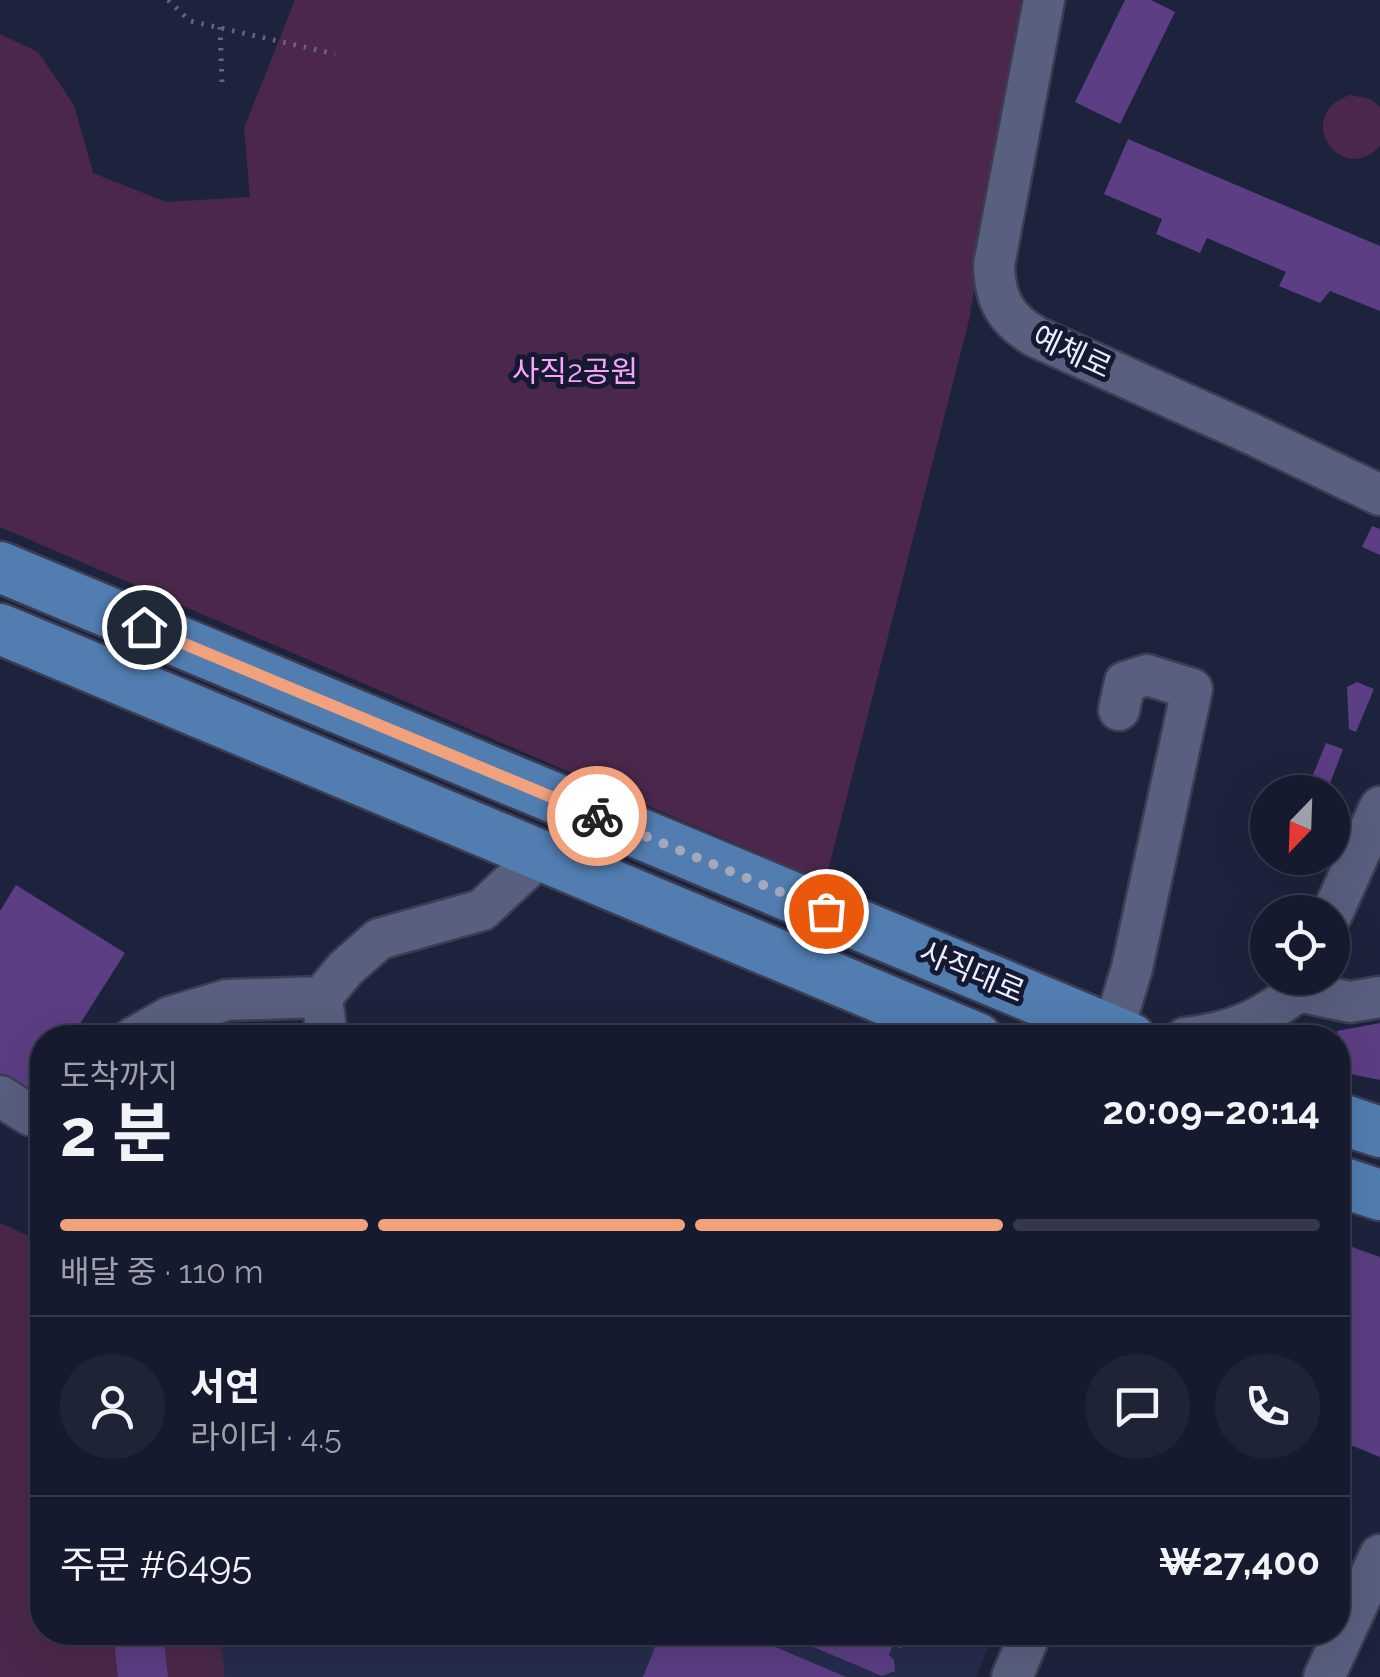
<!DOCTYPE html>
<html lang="ko">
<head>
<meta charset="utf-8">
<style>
  :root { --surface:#161a2e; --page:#1f2336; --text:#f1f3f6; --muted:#9ea1aa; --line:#35384a; --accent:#f1a17c }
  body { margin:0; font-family:Raleway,"Noto Sans KR",sans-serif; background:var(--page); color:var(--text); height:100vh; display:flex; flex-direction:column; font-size:38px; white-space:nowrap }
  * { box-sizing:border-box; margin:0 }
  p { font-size:32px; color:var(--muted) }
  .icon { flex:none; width:55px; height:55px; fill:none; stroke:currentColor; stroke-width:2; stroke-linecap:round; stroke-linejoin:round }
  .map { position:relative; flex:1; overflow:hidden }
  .panel { position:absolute; left:30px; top:1025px; width:1320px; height:620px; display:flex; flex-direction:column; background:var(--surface); border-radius:40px; box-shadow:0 10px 40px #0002,0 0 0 2px var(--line) }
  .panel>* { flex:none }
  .needle { width:65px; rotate:203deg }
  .fabs { position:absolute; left:1250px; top:775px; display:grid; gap:20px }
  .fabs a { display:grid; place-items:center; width:100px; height:100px; border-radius:50%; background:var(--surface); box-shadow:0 10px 40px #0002,0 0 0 2px var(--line); font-size:50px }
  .pin { position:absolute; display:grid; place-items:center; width:85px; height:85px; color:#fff; margin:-42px; border:5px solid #fff; border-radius:50%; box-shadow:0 2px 10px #0007 }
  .courier { position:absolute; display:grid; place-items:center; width:100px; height:100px; margin:-50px; border:8px solid #f1a17c; border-radius:50%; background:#fff; color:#222; box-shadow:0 2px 12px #0007 }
  .summary em { font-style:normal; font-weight:700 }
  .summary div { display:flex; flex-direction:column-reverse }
  .summary { display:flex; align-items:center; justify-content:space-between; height:170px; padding:0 30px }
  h1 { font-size:65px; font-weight:700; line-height:75px }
  .bar { display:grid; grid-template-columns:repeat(4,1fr); gap:15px 10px; align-content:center; height:120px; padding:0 30px }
  .bar i { height:12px; border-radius:8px; background:var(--line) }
  .bar .current { background:var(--accent) }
  .bar p { grid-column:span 4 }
  .line { display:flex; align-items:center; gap:25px; padding:0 30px; border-top:2px solid var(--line) }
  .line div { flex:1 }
  .round { display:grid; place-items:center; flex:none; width:105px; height:105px; border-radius:52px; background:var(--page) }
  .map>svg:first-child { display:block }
  .built { fill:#262c4c }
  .green { fill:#4b284b }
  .building { fill:#5b3e83 }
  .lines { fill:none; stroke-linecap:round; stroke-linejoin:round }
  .minor-casing { stroke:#3b3d53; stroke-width:45 }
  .major-casing { stroke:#3b3d53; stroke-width:55 }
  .path { stroke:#63677d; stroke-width:5; stroke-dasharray:2.5 8; stroke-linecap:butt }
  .minor { stroke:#59607f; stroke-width:40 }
  .major { stroke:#517db0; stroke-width:50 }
  .done { stroke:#a4a8ba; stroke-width:10; stroke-dasharray:0 18 }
  .route { stroke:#f1a17c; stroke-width:12 }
  .labels { text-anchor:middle; stroke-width:10; stroke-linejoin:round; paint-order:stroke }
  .street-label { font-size:30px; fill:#eceffe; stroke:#151932 }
  .park-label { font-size:30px; fill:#f9a5f7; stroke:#151932 }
</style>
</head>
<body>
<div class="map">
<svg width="1380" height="1677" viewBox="0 0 1380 1677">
  <rect width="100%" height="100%" fill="#1e233d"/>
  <polygon class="built" points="219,1633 995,1633 976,1677 225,1677"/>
  <g class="green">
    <polygon points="295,0 1024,0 969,320 825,882 0,527 0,34 38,52 74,105 93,173 166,202 250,197 244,128"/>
    <path d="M1350,95L1370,99L1380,107V146C1341,188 1291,115 1350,95Z"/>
    <polygon points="0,1223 42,1242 42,1632 219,1633 225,1677 0,1677"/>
  </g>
  <g class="building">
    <polygon points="1125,0 1151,0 1175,12 1120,124 1075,102"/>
    <polygon points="1128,139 1380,246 1380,311 1330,291 1320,303 1279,286 1286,272 1207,238 1200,253 1156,234 1162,219 1104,194"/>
    <polygon points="1372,526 1380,529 1380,555 1362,547"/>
    <polygon points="1357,682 1374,689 1356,732 1349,729 1347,687"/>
    <polygon points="1326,743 1343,749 1328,789 1310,782"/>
    <polygon points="16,885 125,953 71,1038 42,1038 42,1083 33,1098 0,1078 0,911"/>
    <polygon points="1380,1023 1380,1080 1346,1073 1337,1031"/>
    <polygon points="1338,1242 1380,1257 1380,1457 1338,1440"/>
    <polygon points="113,1632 163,1632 168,1677 118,1677"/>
    <polygon points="661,1632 693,1632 712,1640 715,1632 740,1632 846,1677 643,1677"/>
    <polygon points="778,1632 908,1632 901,1649 893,1645 889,1655 894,1660 895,1671 882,1676"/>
  </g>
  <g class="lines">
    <g class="minor-casing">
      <g id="minor">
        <path d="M1044,0L994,265C995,300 1005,319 1036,337L1252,434L1380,495"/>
        <polyline points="1332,914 1380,807"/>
        <polyline points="1298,991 1350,1002 1380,997"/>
        <polyline points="322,997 327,1038"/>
        <polyline points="1113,1031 1132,968 1192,689 1147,675 1125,682 1119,710"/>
        <polyline points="133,1038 170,1017 227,1000 322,997 345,969 379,939 482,910 541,855"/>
        <path d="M1185,1038C1233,1033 1260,1020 1298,991"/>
        <polyline points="0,1096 30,1115 42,1108"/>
        <polyline points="1012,1677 1031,1632"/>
        <polyline points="1324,1677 1380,1555"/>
      </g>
    </g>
    <g class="major-casing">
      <g id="major">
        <polyline points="0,567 1130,1038"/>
        <polyline points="0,629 977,1038"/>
        <polyline points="1338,1118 1380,1132"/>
        <polyline points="1338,1181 1380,1195"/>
      </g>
    </g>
    <g class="path">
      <polyline points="168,0 190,21 335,54"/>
      <polyline points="220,27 222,83"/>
    </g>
    <use href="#minor" class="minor"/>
    <use href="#major" class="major"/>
  </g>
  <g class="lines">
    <polyline class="done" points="597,816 826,911"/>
    <polyline class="route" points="144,627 597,816"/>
  </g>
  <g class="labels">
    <g class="street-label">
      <text transform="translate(1072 352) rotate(25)" y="10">예체로</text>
      <text transform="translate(972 972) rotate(23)" y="10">사직대로</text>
    </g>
    <g class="park-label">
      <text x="575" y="382">사직2공원</text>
    </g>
  </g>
</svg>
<div class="fabs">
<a><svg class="needle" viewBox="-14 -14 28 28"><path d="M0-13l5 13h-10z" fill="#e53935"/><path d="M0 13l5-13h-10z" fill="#9ea1aa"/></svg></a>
<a><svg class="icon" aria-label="locate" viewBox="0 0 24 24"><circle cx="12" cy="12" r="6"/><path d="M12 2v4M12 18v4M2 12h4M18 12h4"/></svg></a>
</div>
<div class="pin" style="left:826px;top:911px;background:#ea580c"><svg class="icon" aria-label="bag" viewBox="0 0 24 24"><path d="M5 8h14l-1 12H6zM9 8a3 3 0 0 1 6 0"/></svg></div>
<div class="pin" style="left:144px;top:627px;background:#1f2937"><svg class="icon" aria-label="home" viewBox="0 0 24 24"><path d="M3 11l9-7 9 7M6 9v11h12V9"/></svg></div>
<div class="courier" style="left:597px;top:816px"><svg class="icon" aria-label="bike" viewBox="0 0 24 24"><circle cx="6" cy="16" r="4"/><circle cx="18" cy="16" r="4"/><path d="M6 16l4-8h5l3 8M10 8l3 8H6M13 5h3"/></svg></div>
<section class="panel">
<div class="summary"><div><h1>2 분</h1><p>도착까지</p></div><em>20:09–20:14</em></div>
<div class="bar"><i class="current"></i><i class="current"></i><i class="current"></i><i></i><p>배달 중 · 110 m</p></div>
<div class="line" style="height:180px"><a class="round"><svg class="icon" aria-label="person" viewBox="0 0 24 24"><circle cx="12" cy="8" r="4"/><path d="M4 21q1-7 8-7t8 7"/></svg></a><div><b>서연</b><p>라이더 · 4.5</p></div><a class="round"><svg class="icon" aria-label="chat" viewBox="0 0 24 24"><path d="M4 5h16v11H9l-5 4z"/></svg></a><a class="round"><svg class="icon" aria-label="phone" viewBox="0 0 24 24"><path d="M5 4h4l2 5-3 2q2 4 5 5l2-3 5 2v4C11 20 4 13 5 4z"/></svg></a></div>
<div class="line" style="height:130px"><div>주문 #6495</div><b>₩27,400</b></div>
</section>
</div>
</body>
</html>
